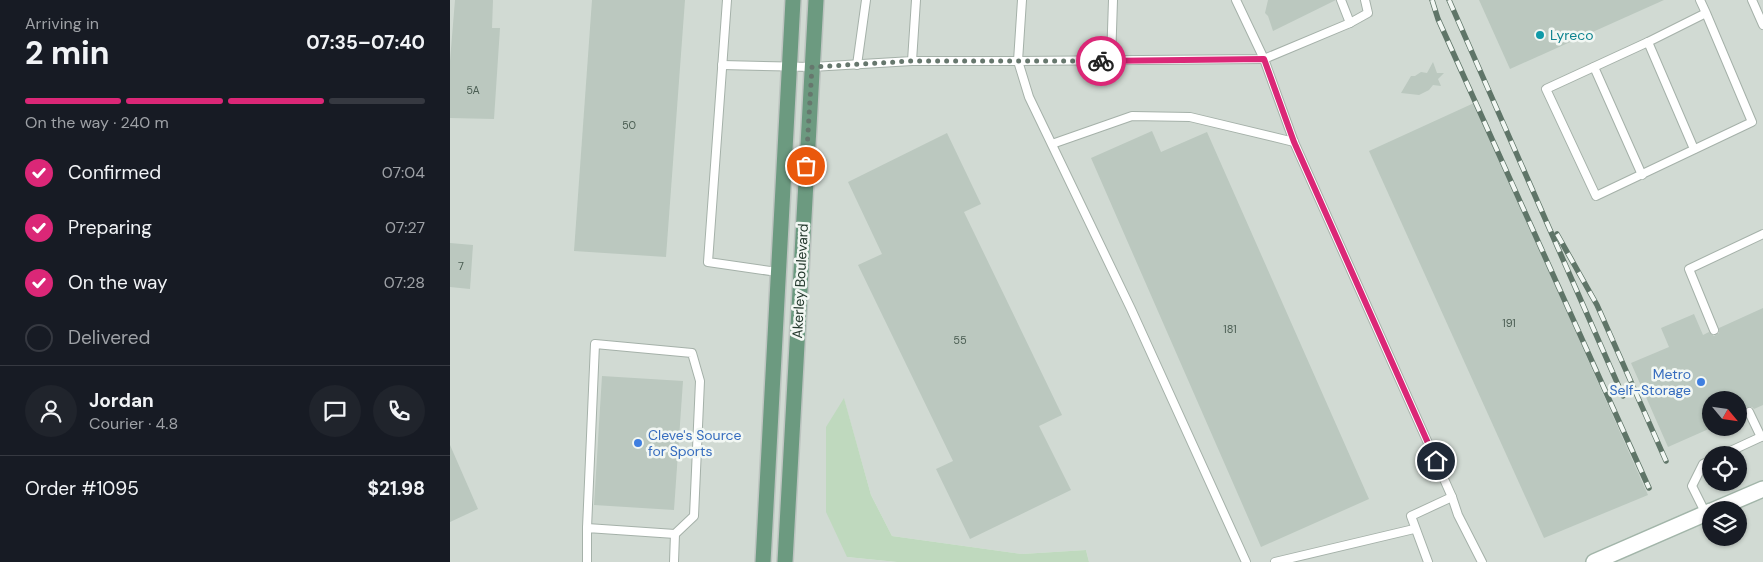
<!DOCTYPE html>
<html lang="en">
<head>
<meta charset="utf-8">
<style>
  :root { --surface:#171b24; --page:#20242c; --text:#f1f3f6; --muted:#9ea1a6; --line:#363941; --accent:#db2777 }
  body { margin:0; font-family:"DM Sans",sans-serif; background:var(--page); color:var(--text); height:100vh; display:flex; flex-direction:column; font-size:19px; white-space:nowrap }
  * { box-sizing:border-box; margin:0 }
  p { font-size:16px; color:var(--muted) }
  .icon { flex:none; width:28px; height:28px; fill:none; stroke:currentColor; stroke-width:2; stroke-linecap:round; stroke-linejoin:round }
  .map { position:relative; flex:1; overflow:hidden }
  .drawer { display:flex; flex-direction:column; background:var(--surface); width:450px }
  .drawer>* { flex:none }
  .needle { width:32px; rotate:119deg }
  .buttons { position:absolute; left:1252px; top:391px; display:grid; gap:10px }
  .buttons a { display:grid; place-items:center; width:45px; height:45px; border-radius:50%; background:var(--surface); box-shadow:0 1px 4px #0004; font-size:25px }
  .pin { position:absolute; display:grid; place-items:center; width:42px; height:42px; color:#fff; margin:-21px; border:2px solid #fff; border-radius:50%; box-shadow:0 1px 5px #0007 }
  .courier { position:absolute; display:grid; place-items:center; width:50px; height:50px; margin:-25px; border:4px solid #db2777; border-radius:50%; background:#fff; color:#222; box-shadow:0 1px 6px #0007 }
  .overview em { font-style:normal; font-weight:700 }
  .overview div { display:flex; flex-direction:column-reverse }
  .overview { display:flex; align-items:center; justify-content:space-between; height:85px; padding:0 25px }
  h1 { font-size:32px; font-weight:700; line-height:38px }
  .bar { display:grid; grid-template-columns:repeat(4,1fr); gap:8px 5px; align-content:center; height:60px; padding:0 25px }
  .bar i { height:6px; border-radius:4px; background:var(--line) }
  .bar .active { background:var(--accent) }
  .bar p { grid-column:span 4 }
  .line { display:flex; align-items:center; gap:12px; padding:0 25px; border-top:1px solid var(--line) }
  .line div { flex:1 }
  .round { display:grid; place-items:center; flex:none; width:52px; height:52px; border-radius:26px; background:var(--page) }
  ol { padding:0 25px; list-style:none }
  li { display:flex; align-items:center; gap:15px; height:55px }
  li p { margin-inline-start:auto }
  li .icon { padding:5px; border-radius:50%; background:var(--accent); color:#fff; stroke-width:4 }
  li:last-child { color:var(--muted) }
  li i { width:28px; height:28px; border:2px solid var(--line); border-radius:50% }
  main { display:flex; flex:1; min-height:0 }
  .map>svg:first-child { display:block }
  .built { fill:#d1dad3; fill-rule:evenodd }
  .green { fill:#bfd9be }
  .building { fill:#bbc8bf }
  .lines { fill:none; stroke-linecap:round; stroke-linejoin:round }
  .lane-casing { stroke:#a5b1a9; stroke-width:10 }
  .secondary-casing { stroke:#a2b5a9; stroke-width:18 }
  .primary-casing { stroke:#bdc4c0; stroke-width:18 }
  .lane { stroke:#fff; stroke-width:8 }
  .secondary { stroke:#fff; stroke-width:15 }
  .primary { stroke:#6c9a80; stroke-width:15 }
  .rail-casing { stroke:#5f7568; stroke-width:5.5 }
  .rail { stroke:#f2f7f3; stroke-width:4; stroke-dasharray:11; stroke-linecap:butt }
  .done { stroke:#66776d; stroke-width:5; stroke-dasharray:0 9 }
  .route { stroke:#db2777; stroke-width:6 }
  .culture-dot { fill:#0f9aa8; stroke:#f2f7f3; stroke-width:2 }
  .shop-dot { fill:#3f7fe0; stroke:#f2f7f3; stroke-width:2 }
  .labels { text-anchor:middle; stroke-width:5; stroke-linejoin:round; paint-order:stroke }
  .number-label { font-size:11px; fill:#4a5d52 }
  .culture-label { font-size:14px; fill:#0d838f; stroke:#f2f7f3; text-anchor:start }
  .street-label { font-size:14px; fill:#24392d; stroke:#f2f7f3 }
  .shop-label { font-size:14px; fill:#366cbe; stroke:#f2f7f3; text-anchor:end }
</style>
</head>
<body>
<main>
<section class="drawer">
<div class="overview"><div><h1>2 min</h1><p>Arriving in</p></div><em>07:35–07:40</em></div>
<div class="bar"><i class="active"></i><i class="active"></i><i class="active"></i><i></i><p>On the way · 240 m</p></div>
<ol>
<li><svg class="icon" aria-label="check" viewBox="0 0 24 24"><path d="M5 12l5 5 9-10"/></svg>Confirmed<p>07:04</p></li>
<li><svg class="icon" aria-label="check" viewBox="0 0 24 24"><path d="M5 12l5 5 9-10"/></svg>Preparing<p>07:27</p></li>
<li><svg class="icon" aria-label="check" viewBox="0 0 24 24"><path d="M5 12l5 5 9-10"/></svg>On the way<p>07:28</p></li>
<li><i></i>Delivered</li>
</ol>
<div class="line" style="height:90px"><a class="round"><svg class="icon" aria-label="person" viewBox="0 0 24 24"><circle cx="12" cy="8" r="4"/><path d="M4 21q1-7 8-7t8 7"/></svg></a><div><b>Jordan</b><p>Courier · 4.8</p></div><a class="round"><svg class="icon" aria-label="chat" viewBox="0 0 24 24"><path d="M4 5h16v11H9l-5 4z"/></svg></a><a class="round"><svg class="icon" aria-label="phone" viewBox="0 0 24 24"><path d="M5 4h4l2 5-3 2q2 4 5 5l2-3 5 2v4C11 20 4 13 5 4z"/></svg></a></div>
<div class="line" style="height:65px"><div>Order #1095</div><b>$21.98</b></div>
</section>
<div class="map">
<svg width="1313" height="562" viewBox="0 0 1313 562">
  <rect width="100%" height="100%" fill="#e2eae4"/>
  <path class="built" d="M0,0H1313V562H639L636,550L572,554L442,536L421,495L394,399L397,557L447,562H0ZM1261,400H1289V428H1261ZM1261,455H1289V482H1261ZM1261,510H1289V538H1261Z"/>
  <polygon class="green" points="394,398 421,495 442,536 572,554 636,550 639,562 447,562 397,557 376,512 376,427"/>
  <g class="building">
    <polygon points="5,0 43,0 42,28 50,28 44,119 0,118 0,61"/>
    <polygon points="142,0 235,0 216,257 124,251"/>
    <polygon points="818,0 886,0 823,31 818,16 815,13"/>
    <polygon points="1029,0 1214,0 1060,69"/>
    <polygon points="983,62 987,73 994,73 988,79 991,86 983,85 979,90 969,95 951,93 961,76 965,76 971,72 977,73"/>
    <polygon points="1024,103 1198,495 1094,538 919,151"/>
    <polygon points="702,131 711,152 757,132 919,499 811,547 641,158"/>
    <polygon points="497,133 531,204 514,212 612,415 589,426 621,490 520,539 486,469 503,461 408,265 432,254 398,182"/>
    <polygon points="0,243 23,245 20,289 0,287"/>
    <polygon points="1313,308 1313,405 1304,409 1302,407 1297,407 1294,409 1294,414 1289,416 1289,400 1261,400 1261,428 1218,447 1181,363 1219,347 1211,328 1244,314 1253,335 1259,332 1264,336 1269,333 1269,328"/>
    <polygon points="152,376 233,381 224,510 144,505"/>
    <polygon points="0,445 28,509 0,522"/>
  </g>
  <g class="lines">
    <g class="lane-casing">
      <g id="lane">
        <polyline points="277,0 258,262 327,272"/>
        <polyline points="786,0 814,59 844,142 1002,497 1008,515 1032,562"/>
        <polyline points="891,0 900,23"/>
        <polyline points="1250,0 1256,13 1302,122 1146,196 1096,89 1198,42 1256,13"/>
        <polyline points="1302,0 1313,25"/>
        <polyline points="1198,42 1244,149"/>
        <polyline points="462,61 568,61 572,0"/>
        <polyline points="661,61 663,0"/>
        <polyline points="272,65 362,67 462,61 466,0"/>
        <polyline points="407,65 416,0"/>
        <polyline points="1144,67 1192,175"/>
        <polyline points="602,144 682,116 740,117 844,142"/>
        <polyline points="1264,330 1239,269 1313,234"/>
        <polyline points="1299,412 1311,437"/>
        <polyline points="1272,455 1313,436"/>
        <polyline points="1256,514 1242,486 1253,464 1261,460"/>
        <polyline points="137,528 145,344 242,353 250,381 244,516 225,534 224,562"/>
        <polyline points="137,562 137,528 225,534"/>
        <polyline points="796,562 681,309 579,97 568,61 814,59 900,23 918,13 915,0"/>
        <polyline points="825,562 964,529"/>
        <polyline points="978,562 961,516 1002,497"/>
      </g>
    </g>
    <g class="secondary-casing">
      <g id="secondary">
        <polyline points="1264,510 1313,489"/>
        <polyline points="1144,562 1261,511"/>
      </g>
    </g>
    <g class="primary-casing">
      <g id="primary">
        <polyline points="313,562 343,0"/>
        <polyline points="335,562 366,0"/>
      </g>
    </g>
    <use href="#lane" class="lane"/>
    <use href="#secondary" class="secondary"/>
    <use href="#primary" class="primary"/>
    <g class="rail-casing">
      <g id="rail">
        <polyline points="982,0 988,19 1199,488"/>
        <polyline points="999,0 1173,396"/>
        <polyline points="1107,234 1147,305 1216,461"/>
      </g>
    </g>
    <use href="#rail" class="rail"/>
  </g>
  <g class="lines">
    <polyline class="done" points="356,166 362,67 462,61 651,61"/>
    <polyline class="route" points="651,61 814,59 844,142 986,461"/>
  </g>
  <circle class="culture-dot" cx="1090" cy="35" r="5"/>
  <g class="shop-dot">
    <circle cx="1251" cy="382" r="5"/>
    <circle cx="188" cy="443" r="5"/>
  </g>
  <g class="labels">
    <g class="number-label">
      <text x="23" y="94">5A</text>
      <text x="179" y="129">50</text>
      <text x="11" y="270">7</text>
      <text x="1059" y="327">191</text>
      <text x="780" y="333">181</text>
      <text x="510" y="344">55</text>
    </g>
    <g class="culture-label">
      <text x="1100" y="40">Lyreco</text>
    </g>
    <g class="street-label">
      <text transform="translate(350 281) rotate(-87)" y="5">Akerley Boulevard</text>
    </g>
    <g class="shop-label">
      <text x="1241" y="379">Metro<tspan x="1241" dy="16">Self-Storage</tspan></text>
      <text x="198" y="440" text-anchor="start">Cleve's Source<tspan x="198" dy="16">for Sports</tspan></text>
    </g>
  </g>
</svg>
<div class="buttons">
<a><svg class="needle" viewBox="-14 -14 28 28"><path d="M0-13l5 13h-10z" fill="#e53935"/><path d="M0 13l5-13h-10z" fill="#9ea1a6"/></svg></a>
<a><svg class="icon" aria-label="locate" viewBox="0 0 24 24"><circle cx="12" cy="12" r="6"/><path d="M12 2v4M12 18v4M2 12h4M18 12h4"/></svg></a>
<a><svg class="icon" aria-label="layers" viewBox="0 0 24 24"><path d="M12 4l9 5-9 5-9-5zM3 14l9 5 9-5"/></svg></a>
</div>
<div class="pin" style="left:356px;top:166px;background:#ea580c"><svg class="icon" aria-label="bag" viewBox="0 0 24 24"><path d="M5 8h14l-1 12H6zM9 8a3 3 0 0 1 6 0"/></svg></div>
<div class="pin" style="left:986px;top:461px;background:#1f2937"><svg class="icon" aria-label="home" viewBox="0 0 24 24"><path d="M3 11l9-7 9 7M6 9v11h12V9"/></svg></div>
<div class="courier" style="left:651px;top:61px"><svg class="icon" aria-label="bike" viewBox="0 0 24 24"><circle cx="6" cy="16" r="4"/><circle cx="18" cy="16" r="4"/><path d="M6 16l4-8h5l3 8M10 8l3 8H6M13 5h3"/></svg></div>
</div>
</main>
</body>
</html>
